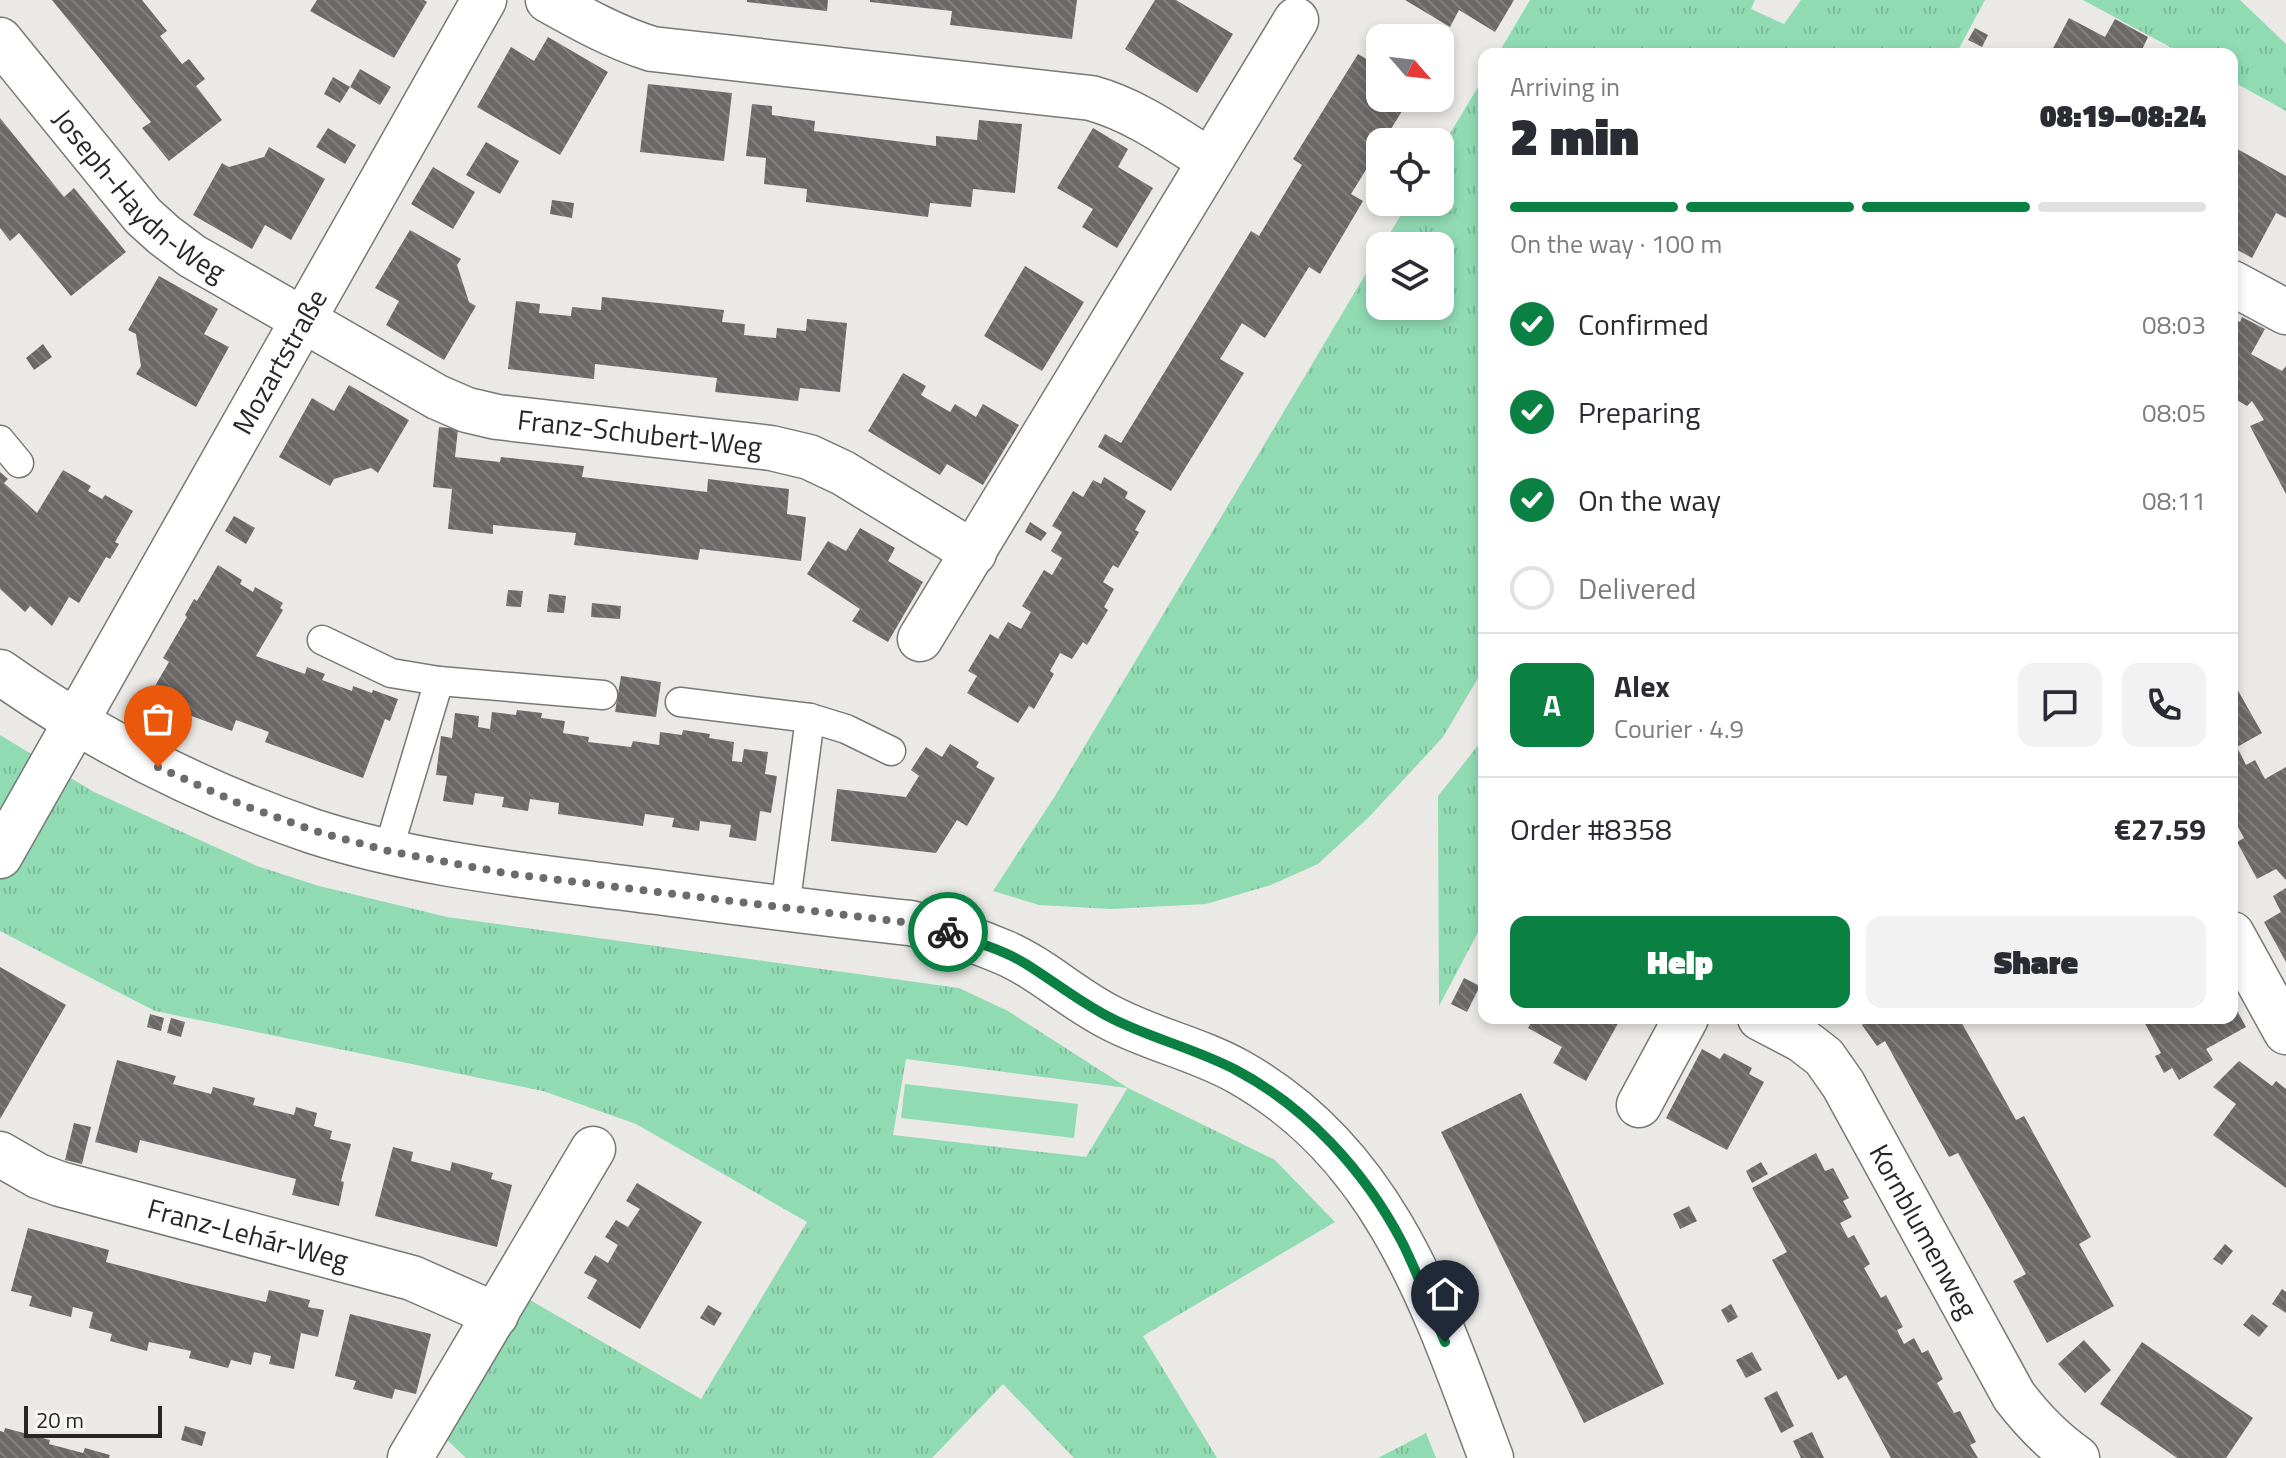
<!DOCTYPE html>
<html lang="en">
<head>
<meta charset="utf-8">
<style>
  :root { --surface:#fff; --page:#f2f2f3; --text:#2b2b33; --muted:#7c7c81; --line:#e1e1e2; --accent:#0b8043 }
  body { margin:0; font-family:"Titillium Web",sans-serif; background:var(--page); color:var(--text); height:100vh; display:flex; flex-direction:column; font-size:30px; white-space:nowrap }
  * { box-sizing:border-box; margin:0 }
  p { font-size:26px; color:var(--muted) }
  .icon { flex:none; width:44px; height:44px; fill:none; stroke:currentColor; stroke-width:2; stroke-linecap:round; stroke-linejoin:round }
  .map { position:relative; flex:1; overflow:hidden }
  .panel { position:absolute; left:1478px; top:48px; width:760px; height:976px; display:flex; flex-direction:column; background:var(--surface); border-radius:16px; box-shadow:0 4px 12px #0003 }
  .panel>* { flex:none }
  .needle { width:52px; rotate:118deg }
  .fabs { position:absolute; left:1366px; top:24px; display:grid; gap:16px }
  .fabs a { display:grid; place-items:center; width:88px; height:88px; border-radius:16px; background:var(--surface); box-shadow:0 4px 12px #0003; font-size:40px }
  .scale { position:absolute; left:24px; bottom:20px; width:138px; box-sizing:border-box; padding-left:8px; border:4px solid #272726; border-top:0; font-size:22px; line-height:28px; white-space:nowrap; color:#272726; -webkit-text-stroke:6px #f7f6f3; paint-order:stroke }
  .pin { position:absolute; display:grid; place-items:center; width:68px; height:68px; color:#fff; margin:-82px -34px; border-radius:50% 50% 50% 0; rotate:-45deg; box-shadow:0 0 8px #0007 }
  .pin .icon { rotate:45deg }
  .courier { position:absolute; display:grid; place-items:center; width:80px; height:80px; margin:-40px; border:6px solid #0b8043; border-radius:50%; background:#fff; color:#222; box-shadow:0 2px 10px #0007 }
  .overview em { font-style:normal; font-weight:800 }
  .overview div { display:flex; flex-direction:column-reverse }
  .overview { display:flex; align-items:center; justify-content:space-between; height:136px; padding:0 32px }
  h1 { font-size:52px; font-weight:800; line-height:60px }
  .bar { display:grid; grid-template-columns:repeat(4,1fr); gap:12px 8px; align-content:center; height:96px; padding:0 32px }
  .bar i { height:10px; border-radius:6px; background:var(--line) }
  .bar .active { background:var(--accent) }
  .bar p { grid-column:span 4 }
  .line { display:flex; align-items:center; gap:20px; padding:0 32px; border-top:2px solid var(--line) }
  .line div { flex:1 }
  .round { display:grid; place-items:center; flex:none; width:84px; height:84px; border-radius:16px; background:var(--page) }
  ol { padding:0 32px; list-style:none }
  li { display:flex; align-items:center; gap:24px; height:88px }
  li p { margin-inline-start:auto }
  li .icon { padding:8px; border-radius:50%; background:var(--accent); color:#fff; stroke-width:4 }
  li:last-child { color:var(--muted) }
  li i { width:44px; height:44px; border:4px solid var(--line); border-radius:50% }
  .button { display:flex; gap:16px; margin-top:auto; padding:16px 32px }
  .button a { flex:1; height:92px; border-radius:16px; background:var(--accent); color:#fff; font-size:32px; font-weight:800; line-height:92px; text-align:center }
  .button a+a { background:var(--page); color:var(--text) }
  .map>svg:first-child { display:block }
  .grass { fill:url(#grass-tufts); fill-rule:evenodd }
  .pitch { fill:#91dbb3 }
  .building { fill:url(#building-back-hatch) }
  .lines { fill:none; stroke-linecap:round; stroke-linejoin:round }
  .service-casing { stroke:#787875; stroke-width:31 }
  .minor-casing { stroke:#787875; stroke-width:47 }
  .service { stroke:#fff; stroke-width:28 }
  .minor { stroke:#fff; stroke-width:44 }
  .done { stroke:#6b6b69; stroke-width:8; stroke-dasharray:0 14.4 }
  .route { stroke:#0b8043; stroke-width:10 }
  .labels { text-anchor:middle; stroke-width:8; stroke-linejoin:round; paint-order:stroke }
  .street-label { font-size:28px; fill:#272726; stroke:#f7f6f3 }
</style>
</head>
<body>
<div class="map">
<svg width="2286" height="1458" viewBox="0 0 2286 1458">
  <defs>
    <pattern id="grass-tufts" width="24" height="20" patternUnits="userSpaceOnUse" patternTransform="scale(2)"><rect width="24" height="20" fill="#91dbb3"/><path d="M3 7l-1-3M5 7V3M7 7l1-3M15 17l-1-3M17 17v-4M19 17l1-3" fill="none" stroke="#7dbc9a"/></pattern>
    <pattern id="building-back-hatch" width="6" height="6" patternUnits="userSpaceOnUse" patternTransform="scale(2)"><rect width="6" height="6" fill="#6c6868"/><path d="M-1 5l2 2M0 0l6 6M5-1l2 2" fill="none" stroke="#807e7e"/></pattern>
  </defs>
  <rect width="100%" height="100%" fill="#eae9e6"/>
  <g class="grass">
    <polygon points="1530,0 1755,0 1751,9 1784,24 1801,0 1985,0 1956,54 1498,54"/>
    <polygon points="2083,0 2240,0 2286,44 2286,111 2232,81 2232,54 2183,54"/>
    <polygon points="1484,77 1484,668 1443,737 1370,816 1318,864 1271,885 1206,904 1111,909 1039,905 993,891 1055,796 1380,250 1380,306 1440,306 1440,246 1382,246 1409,202 1440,202 1440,150"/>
    <path d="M0,735L94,792L257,866L319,886L447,917L959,988L1008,1011L1128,1088L1275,1160L1335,1222L1143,1336L1217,1458H1074L1003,1384L932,1458H466L446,1439L530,1300L701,1399L807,1222L636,1124L543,1091L155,1011L0,931ZM906,1059L1127,1088V1089L1086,1157L893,1135Z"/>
    <polygon points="1484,738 1484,921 1439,1006 1438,796"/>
    <polygon points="1426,1433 1436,1458 1378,1458"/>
  </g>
  <polygon class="pitch" points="905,1084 1078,1104 1074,1138 901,1118"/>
  <g class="building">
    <polygon points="52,0 142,0 167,31 160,36 182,64 189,59 205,79 196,86 222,120 169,161 142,128 151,122"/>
    <polygon points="317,0 424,0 427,2 394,58 310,11"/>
    <polygon points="747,0 828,0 827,11 747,2"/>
    <polygon points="870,0 1077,0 1072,39 950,25 952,11 870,2"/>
    <polygon points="1155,0 1176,0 1233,34 1197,93 1125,49"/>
    <polygon points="1405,0 1514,0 1495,32 1459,10 1450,27"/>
    <polygon points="2069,18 2105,37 2115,19 2148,37 2140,54 2050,54"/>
    <polygon points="1975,28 1988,35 1982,47 1968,40"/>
    <polygon points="548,37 608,72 560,155 477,107 511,47 534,61"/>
    <polygon points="1358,54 1380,67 1380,98 1410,98 1383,142 1380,142 1380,147 1351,194 1363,201 1320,274 1309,267 1265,338 1242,323 1220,359 1244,373 1171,491 1098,447 1105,434 1121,443 1251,231 1259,236 1302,165 1293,159"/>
    <polygon points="360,69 391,87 380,105 350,87"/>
    <polygon points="333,77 350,87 340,103 324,94"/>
    <polygon points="648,84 732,93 724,161 640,152"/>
    <polygon points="752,104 772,106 772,115 815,121 814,131 936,146 936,136 977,140 979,120 1022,124 1015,193 973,189 971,207 930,203 928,217 806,202 807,189 764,184 766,158 746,156"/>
    <polygon points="0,118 64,197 74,188 126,252 71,296 19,233 10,241 0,228"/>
    <polygon points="328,128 356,145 345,164 316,147"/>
    <polygon points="1093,128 1128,149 1118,167 1153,188 1117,248 1082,227 1093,209 1057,188"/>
    <polygon points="486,142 519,161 500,194 466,175"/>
    <polygon points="2232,146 2286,176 2286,218 2276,213 2252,258 2232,247"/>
    <polygon points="269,147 325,179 291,240 265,225 252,249 193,215 222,163 229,167 264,157"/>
    <polygon points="433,167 475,192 453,229 411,204"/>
    <polygon points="552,200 574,203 572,218 550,214"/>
    <polygon points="410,230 461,259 457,265 469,302 476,306 444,360 386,325 399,301 375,288"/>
    <polygon points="1025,266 1084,302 1042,371 984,336"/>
    <polygon points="159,276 218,309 204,334 229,347 196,407 136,374 141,366 136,334 128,330"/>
    <polygon points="602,297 724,310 722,322 745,324 744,335 776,338 777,328 806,331 807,319 847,323 840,392 800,388 798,401 715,392 717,378 595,364 594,379 508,369 516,301 540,304 539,313 571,316 572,307 601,310"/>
    <polygon points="2242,317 2265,329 2251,354 2282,371 2286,366 2286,494 2250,426 2264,420 2252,401 2247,406 2232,397 2232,318 2240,322"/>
    <polygon points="43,344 52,357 34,370 26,358"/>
    <polygon points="903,373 926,386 921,395 950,412 955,404 976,417 983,404 1019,425 983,485 947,464 940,475 868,431"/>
    <polygon points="349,385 409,420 378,473 371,468 334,479 330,486 279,457 312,398 334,411"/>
    <polygon points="439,427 458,429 455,457 500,462 501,457 584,466 582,477 707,492 708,479 789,489 787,514 806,517 801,561 700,549 698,560 574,545 576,533 493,525 493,534 448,529 452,489 433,487"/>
    <polygon points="63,470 91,486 88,491 102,499 105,495 133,511 115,542 119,544 110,559 106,557 79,603 69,597 52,626 30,606 25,612 0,589 0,472 8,479 4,483 37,513"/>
    <polygon points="1104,477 1128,492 1125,498 1146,511 1135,530 1139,532 1118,568 1113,565 1103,582 1114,589 1104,607 1108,610 1087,645 1083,642 1072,659 1060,653 1050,671 1054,674 1034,709 1029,706 1018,723 967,693 977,676 968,671 990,634 998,639 1008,622 1021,629 1031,612 1022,606 1044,570 1052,575 1062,558 1051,551 1062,532 1052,526 1073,491 1083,497 1093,480 1101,484"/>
    <polygon points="234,516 255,528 246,544 225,531"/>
    <polygon points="1030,522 1047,533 1041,541 1025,532"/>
    <polygon points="860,528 895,548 888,561 923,582 888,642 852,621 860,609 807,574 828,541 846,551"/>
    <polygon points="218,565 242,580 240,584 253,592 255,587 283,603 280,608 283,610 256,656 305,674 307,667 325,674 322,680 352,691 353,686 372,693 373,690 398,699 390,721 385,719 363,778 265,742 269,732 236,720 232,731 181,712 184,702 152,691 169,662 163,658 187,617 185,615 194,599 197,601"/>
    <polygon points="508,590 523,591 521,607 506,606"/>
    <polygon points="549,594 566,596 564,613 547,612"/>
    <polygon points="592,603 621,606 620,619 591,617"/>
    <polygon points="621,676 661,682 656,717 615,712"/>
    <polygon points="2232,680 2262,733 2237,747 2246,765 2255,760 2265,779 2286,767 2286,880 2276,869 2257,879 2237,842 2244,838 2232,816"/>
    <polygon points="517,710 542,713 541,718 565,721 563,733 589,737 588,742 631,747 633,741 659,745 660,732 682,735 683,730 710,734 709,738 734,742 732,761 742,762 744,749 768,752 765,774 777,776 771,813 760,811 756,841 729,837 731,825 700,821 699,831 672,827 674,818 645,814 643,826 558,814 559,803 530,799 528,811 502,807 504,797 475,793 473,805 443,801 447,776 436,775 441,736 452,738 455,713 479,716 478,727 490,729 492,712 516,715"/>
    <polygon points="950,744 979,762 976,767 995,778 967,826 957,820 936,853 831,841 837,789 906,797 919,776 911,770 926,747 942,757"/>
    <polygon points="2286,888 2286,962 2264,922 2281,912 2273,896"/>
    <polygon points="0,967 66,1005 0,1119"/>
    <polygon points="1464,978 1480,986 1467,1012 1451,1004"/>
    <polygon points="2232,1001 2246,1027 2206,1049 2213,1060 2179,1080 2172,1068 2164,1073 2155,1056 2161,1053 2142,1018 2232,1018"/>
    <polygon points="150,1014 164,1018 161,1031 147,1027"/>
    <polygon points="171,1018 185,1022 181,1037 167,1033"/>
    <polygon points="1533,1018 1621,1018 1586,1081 1553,1063 1562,1047 1528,1028"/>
    <polygon points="1861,1018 1911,1018 1915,1024 1926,1018 1959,1018 2016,1120 2024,1116 2091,1237 2079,1244 2114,1306 2047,1343 2013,1281 2026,1274 1958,1153 1949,1157 1885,1041 1877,1046 1862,1025 1865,1021"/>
    <polygon points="1702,1049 1720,1059 1724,1053 1752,1068 1749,1074 1764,1082 1727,1150 1666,1118"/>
    <polygon points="117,1060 176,1076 173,1084 211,1094 213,1087 255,1098 253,1105 294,1115 296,1107 317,1113 314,1126 332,1131 330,1139 351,1144 341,1181 344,1182 339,1206 292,1195 296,1179 140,1140 137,1153 95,1142"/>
    <polygon points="2239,1061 2272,1086 2276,1081 2286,1089 2286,1188 2213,1135 2236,1104 2213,1087"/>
    <polygon points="1521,1093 1664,1384 1584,1423 1441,1132"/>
    <polygon points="74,1123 91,1127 82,1164 65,1160"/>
    <polygon points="393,1147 413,1152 411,1161 450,1171 452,1162 493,1173 491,1179 512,1185 497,1247 375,1216"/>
    <polygon points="1816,1153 1825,1171 1833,1168 1849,1198 1843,1201 1852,1217 1840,1223 1848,1238 1854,1235 1870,1264 1864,1268 1881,1298 1886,1295 1903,1327 1897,1330 1904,1344 1914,1338 1922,1353 1928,1350 1943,1379 1937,1383 1954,1413 1960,1411 1976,1442 1970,1445 1978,1458 1891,1458 1846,1375 1838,1380 1772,1260 1787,1252 1752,1188"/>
    <polygon points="1761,1162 1768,1174 1752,1183 1746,1171"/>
    <polygon points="637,1183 702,1222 640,1329 587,1298 597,1280 584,1273 595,1255 608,1263 618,1245 605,1237 616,1220 628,1227 640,1209 626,1201"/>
    <polygon points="1689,1206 1697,1221 1680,1229 1673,1214"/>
    <polygon points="28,1228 109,1250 106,1262 186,1283 266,1302 269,1290 310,1300 308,1307 324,1310 318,1337 301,1333 294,1369 269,1364 271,1356 254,1352 251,1365 231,1360 228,1368 189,1358 191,1351 149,1342 147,1351 110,1341 112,1334 89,1328 93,1312 73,1307 71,1317 29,1306 32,1296 11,1291"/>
    <polygon points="2225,1244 2233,1251 2222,1265 2213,1259"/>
    <polygon points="2282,1289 2286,1292 2286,1313 2272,1304"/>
    <polygon points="1731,1304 1738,1317 1728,1323 1721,1310"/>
    <polygon points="708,1305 722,1313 714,1326 700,1318"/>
    <polygon points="350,1314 431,1334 416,1394 395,1389 392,1399 353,1389 356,1381 335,1376"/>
    <polygon points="2252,1314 2268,1326 2259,1337 2243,1325"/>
    <polygon points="2084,1340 2111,1370 2085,1393 2058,1364"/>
    <polygon points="2142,1342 2253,1418 2226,1458 2177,1458 2100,1404"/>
    <polygon points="1752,1352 1762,1370 1746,1378 1736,1360"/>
    <polygon points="1777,1391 1794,1426 1781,1433 1764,1398"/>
    <polygon points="185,1426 206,1432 202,1446 181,1440"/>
    <polygon points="5,1428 50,1440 49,1444 83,1453 85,1448 110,1455 109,1458 0,1458 0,1431 4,1432"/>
    <polygon points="1812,1432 1824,1458 1801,1458 1793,1441"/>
  </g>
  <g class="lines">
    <g class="service-casing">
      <g id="service">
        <polyline points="0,440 19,463"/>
        <polyline points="322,640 391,673 439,681 603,695"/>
        <polyline points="680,702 810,718 846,729 891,751"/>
        <polyline points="388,851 439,681"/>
        <polyline points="785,908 810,718"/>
      </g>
    </g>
    <g class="minor-casing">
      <g id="minor">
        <path d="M548,0C582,19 614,37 652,49L1091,98C1135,110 1172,137 1210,161"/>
        <path id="s1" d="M0,40L143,216L164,235L192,256L437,397L467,410L497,417L771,448L809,457L843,473L974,553"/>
        <polyline points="2232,283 2286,312"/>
        <polyline points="920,639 1296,20"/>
        <path d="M0,672C96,740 201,793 312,831C410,863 514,874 616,887C714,899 812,913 910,923C942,930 973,939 1003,952C1041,968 1073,999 1111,1018C1153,1040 1198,1049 1239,1072C1387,1155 1435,1309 1491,1458"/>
        <path id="s2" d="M0,856L484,0"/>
        <polyline points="2232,934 2286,1032"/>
        <path id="s3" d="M1760,1018L1802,1040L1824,1057L1843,1084L2014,1396C2033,1421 2051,1440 2077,1458"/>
        <polyline points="1639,1105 1686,1018"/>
        <path id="s4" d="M0,1154L38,1176L60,1184L412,1278L496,1315"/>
        <polyline points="410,1458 593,1149"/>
      </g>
    </g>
    <use href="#service" class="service"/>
    <use href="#minor" class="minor"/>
  </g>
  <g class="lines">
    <polyline class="done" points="158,767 240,804 315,831 388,851 510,874 910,923 948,932"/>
    <path class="route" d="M948,932C974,942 1002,949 1026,964C1055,982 1082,1004 1113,1019C1153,1039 1196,1049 1236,1070C1306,1107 1365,1171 1402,1242C1418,1274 1431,1309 1445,1342"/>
  </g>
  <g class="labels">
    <g class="street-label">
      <text dy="10" stroke="none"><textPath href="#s1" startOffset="210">Joseph-Haydn-Weg</textPath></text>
      <text dy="10" stroke="none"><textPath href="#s2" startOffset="568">Mozartstraße</textPath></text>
      <text dy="10" stroke="none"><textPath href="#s1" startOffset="780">Franz-Schubert-Weg</textPath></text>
      <text dy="10" stroke="none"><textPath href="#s3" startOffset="276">Kornblumenweg</textPath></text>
      <text dy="10" stroke="none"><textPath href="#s4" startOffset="262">Franz-Lehár-Weg</textPath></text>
    </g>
  </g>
</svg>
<div class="fabs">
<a><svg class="needle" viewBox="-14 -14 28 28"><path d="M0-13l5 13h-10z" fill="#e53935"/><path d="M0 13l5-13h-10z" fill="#7c7c81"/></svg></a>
<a><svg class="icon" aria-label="locate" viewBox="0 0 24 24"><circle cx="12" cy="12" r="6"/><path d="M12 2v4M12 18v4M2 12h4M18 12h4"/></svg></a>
<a><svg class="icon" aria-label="layers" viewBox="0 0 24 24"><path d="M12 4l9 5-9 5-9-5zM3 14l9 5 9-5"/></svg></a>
</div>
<div class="scale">20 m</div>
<div class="pin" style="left:158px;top:767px;background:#ea580c"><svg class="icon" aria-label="bag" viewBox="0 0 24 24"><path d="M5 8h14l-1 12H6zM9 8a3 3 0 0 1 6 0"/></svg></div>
<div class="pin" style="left:1445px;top:1342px;background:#1f2937"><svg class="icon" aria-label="home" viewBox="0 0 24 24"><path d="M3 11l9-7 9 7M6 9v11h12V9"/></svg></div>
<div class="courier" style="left:948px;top:932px"><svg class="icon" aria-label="bike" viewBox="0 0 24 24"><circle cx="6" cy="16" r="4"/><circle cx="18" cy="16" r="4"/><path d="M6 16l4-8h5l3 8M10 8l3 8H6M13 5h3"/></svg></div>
<section class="panel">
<div class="overview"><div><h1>2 min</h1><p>Arriving in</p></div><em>08:19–08:24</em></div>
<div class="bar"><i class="active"></i><i class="active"></i><i class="active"></i><i></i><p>On the way · 100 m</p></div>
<ol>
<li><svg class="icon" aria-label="check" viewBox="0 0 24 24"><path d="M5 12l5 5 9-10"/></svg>Confirmed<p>08:03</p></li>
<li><svg class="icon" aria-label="check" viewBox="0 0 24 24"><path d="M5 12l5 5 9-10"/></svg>Preparing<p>08:05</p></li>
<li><svg class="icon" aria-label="check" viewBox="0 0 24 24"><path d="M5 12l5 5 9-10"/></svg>On the way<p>08:11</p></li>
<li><i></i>Delivered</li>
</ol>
<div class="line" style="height:144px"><b class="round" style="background:var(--accent);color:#fff">A</b><div><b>Alex</b><p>Courier · 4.9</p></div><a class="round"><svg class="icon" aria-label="chat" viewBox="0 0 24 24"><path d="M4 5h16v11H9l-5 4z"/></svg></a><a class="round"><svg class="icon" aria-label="phone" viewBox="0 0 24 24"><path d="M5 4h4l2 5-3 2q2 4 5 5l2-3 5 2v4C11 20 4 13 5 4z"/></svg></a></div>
<div class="line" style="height:104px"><div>Order #8358</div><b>€27.59</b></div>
<div class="button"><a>Help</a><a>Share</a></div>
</section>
</div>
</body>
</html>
